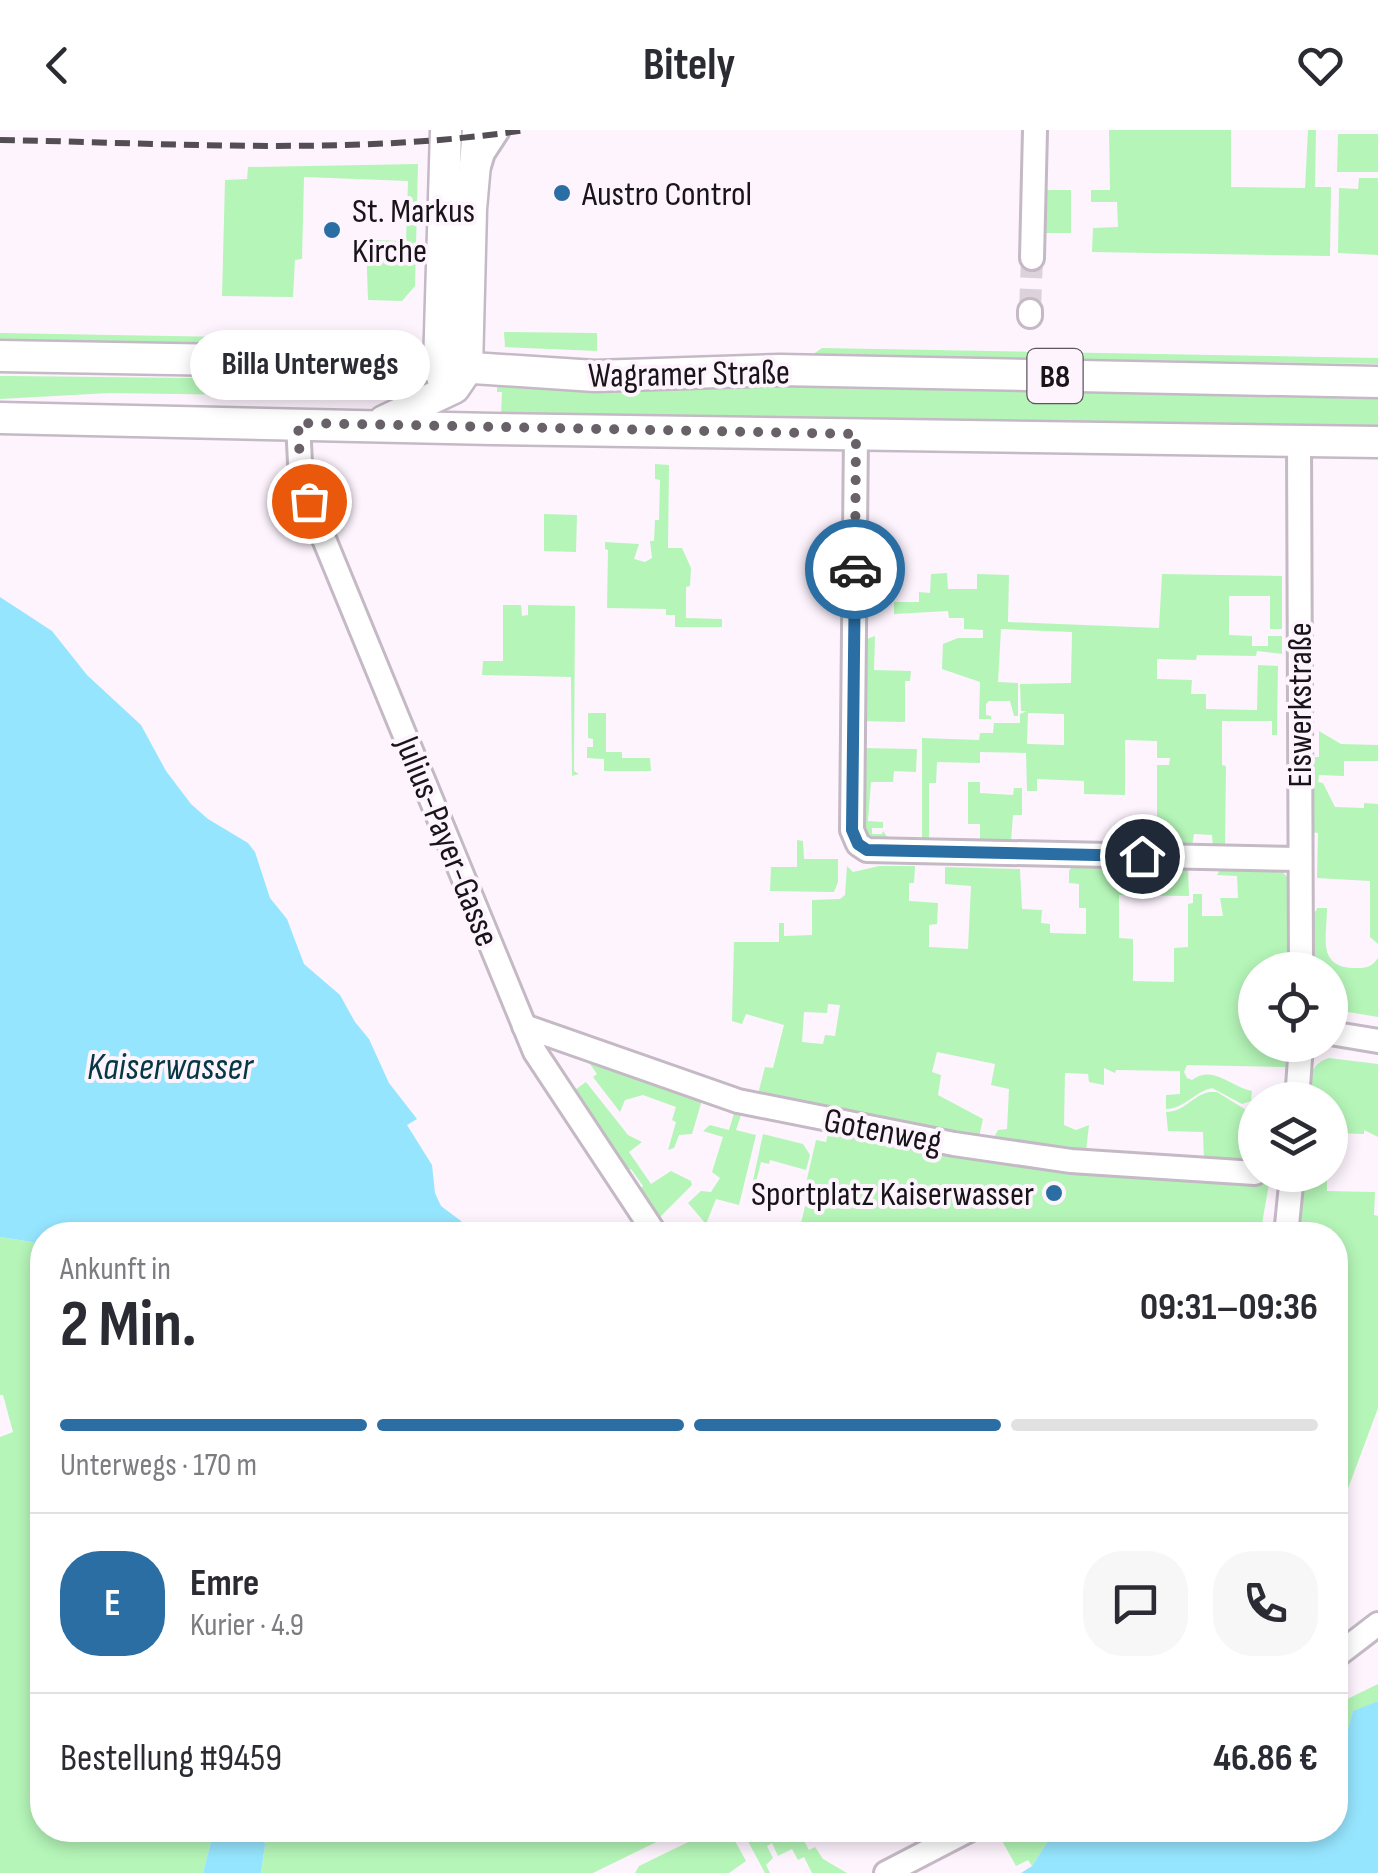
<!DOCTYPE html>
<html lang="de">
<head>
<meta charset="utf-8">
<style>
  :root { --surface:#fff; --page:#f7f7f7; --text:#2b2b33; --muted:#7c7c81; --line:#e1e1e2; --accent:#2b6ea4 }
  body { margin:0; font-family:"Sofia Sans Condensed",sans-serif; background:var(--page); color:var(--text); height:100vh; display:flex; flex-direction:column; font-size:38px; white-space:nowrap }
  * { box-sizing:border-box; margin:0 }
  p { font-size:32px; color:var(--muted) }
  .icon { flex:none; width:55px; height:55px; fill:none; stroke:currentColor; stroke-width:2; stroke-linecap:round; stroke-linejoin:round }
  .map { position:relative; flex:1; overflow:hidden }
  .panel { position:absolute; left:30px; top:1092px; width:1318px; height:620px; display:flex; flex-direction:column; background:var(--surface); border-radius:40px; box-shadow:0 5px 15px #0003 }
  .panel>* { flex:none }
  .buttons { position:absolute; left:1238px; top:822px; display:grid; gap:20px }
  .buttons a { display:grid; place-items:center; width:110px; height:110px; border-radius:50%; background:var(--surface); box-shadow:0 5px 15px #0003; font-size:50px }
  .pin { position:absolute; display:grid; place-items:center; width:85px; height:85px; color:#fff; margin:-42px; border:5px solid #fff; border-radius:50%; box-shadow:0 2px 10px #0007 }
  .courier { position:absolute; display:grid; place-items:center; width:100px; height:100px; margin:-50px; border:8px solid #2b6ea4; border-radius:50%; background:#fff; color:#222; box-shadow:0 2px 12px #0007 }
  .bubble { position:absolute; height:70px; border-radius:35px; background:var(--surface); box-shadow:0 5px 15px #0003; font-size:32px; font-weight:700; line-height:70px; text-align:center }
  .overview em { font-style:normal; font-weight:700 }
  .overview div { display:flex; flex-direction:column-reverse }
  .overview { display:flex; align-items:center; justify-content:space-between; height:170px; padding:0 30px }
  h1 { font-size:65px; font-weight:700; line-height:75px }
  .bar { display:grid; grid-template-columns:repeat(4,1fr); gap:15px 10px; align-content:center; height:120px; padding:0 30px }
  .bar i { height:12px; border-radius:8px; background:var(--line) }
  .bar .active { background:var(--accent) }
  .bar p { grid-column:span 4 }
  .line { display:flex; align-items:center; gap:25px; padding:0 30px; border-top:2px solid var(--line) }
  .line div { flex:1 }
  .round { display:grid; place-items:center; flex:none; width:105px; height:105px; border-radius:40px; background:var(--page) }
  header { display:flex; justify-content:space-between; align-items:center; height:130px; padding:0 30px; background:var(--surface); font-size:45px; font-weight:700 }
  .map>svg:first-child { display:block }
  .green { fill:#b5f5b8; fill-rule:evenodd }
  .water { fill:#96e5fe }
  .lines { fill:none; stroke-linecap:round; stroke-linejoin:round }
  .minor-tunnel { stroke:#dcd2dc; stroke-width:22; stroke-dasharray:22 11; stroke-linecap:butt }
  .minor-casing { stroke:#c4b9c5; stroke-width:28 }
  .major-casing { stroke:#c4b9c5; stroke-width:35 }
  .minor { stroke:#fff; stroke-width:22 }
  .major { stroke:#fff; stroke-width:30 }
  .rail { stroke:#534e53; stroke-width:6; stroke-dasharray:15 8; stroke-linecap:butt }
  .done { stroke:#686268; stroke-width:10; stroke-dasharray:0 18 }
  .route { stroke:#2b6ea4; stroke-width:12 }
  .poi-dot { fill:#2b6ea4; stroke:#fef4fe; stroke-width:4 }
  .labels { text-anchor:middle; stroke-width:8; stroke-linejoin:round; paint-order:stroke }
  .shield { fill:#fef4fe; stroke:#5d575d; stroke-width:2.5 }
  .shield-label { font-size:32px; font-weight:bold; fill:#181418 }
  .poi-label { font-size:35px; fill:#181418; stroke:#fef4fe; text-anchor:start }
  .street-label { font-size:35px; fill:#181418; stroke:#fef4fe }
  .water-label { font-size:38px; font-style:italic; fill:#053845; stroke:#fef4fe }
</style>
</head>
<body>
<header><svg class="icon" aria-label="back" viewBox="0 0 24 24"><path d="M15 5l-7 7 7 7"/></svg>Bitely<svg class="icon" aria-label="heart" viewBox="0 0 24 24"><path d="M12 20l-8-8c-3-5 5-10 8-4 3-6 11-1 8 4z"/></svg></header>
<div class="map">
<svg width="1378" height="1743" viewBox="0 0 1378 1743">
  <rect width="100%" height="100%" fill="#fef4fe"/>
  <g class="green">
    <polygon points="1109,0 1231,0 1231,57 1305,58 1308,0 1316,0 1315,57 1331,57 1330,126 1092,122 1093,98 1118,97 1117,72 1091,72 1091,60 1110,60"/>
    <polygon points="1338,4 1378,4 1378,42 1337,42"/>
    <polygon points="418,34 415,156 402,171 368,170 366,110 406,111 408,51 304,47 302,129 295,130 293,167 222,166 225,50 247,49 248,37"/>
    <polygon points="1359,48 1378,48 1378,125 1338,123 1339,58 1358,59"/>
    <rect x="1043" y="60" width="28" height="43"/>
    <polygon points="504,202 597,203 597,221 505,217"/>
    <polygon points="0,203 391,210 391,217 0,210"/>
    <polygon points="822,218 1378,228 1378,234 812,225"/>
    <polygon points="0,246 10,246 377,250 376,267 109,263 0,269"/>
    <polygon points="747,256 1378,269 1378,295 1328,299 501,285 502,262 497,262 497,257 604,262"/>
    <polygon points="655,334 669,335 668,418 682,418 691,438 690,456 686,457 686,488 722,489 722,497 675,497 675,485 666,485 666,479 607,478 608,420 605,419 605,412 639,414 634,429 645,432 652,428 650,411 654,411 655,390 659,390 660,350 655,349"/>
    <polygon points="544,384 577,385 576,422 544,421"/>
    <path d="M947,443L948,459H977V444L1009,445L1008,492L1159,498L1162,444L1282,446V499H1270V466H1229V505L1252,506V516H1268V506H1282V524L1257,521L1256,526L1197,525L1196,530L1157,529V549L1192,550L1191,564H1206V579L1257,580L1258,535L1278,536L1277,605H1272V591H1222V635L1226,636L1225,717H1213L1212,705L1194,704L1192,716H1170V693L1157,692V635H1169L1170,628H1157V611L1125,610V665L1084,664V651L1037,649V661H1027L1026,623L980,622V633L937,632L936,653H929V710H922V608L979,610L980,603H993L994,593H1020V584L1027,581H1021L1020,554L1071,553L1072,502L1001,499L998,552L1018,553V586H1014L1010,571H989L986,574V585L991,586V589H979L980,552L942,539L943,514L958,508H983V500L964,499V488H949L948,481L894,484V472H919V462L930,463L931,444ZM1028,583L1064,584V615L1027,614Z"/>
    <polygon points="503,475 521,475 522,486 528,485 528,475 575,476 574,641 579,644 572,646 571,547 482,545 483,531 503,531"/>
    <polygon points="875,506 874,540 911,541 910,551 905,551 905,592 861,591 861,511"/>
    <polygon points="588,583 606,583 606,622 622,622 622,628 650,628 651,641 604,641 604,629 587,628 587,617 593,617 593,609 588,608"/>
    <polygon points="1319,601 1341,614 1378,615 1378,631 1344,631 1344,646 1319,645 1318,652 1323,653 1335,677 1364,678 1364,673 1378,674 1378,814 1370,807 1370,751 1317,748 1318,703 1310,702 1310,627 1319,627"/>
    <polygon points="861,618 917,619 916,642 894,641 893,652 871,652 868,691 883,692 883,698 872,698 872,704 882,704 883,701 888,708 871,708 861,701"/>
    <polygon points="968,652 980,652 980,663 1013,665 1014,658 1022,658 1022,685 1013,685 1011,712 980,711 980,694 968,694"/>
    <polygon points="797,710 803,711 804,729 838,729 838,752 834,762 770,761 771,737 797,737"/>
    <path d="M847,736L853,742L879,736H915L914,753H909V771L938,773L937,794L929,795V817L968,819L971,756L945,754V737L1020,739L1022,779L1042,780L1041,793L1050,794V803L1086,804V778H1079V754L1069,753V741L1072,737L1188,739L1189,766L1119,765V808L1133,809V851L1174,852V818L1188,817V774L1193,773V764H1202V786H1223L1220,768H1238L1237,746L1217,745L1221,738L1280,739L1288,748L1289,840H1255V915H1288V937L1187,935L1184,942L1187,948L1192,950C1213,934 1231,957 1252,961L1251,971L1242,974L1212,958C1194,962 1184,979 1166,979V965L1180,964V941L1116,940L1115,943L1104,938V955L1089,952L1088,944L1065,943L1064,995L1076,1000L1089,995L1086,1021L993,1009L998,1000L1007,999L1009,959L991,955L995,934L937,922L932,942L941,945L938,965L983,989L979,1007L758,964L765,937L773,938L784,895L746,884L742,894L732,891L734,812H779V793H784V806L812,805V770L840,769L845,765ZM828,874L840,875L835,906L825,905L823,914L802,912L804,882L827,883Z"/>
    <path d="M1317,778H1327C1327,808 1316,839 1358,838C1368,838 1372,836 1378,828V887L1330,879V840H1310L1309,783L1316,781Z"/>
    <polygon points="583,924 702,970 692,1004 679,1005 674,1018 668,1020 676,992 672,990 676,977 643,965 625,970 620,982 593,947 597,944"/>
    <path d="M1329,928L1378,934V1007L1364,1000V1004L1336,1003L1330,998V970H1307C1308,952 1309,934 1329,928Z"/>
    <polygon points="586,952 628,1005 642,1012 629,1022 651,1054 671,1041 691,1051 692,1055 658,1089 639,1060 643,1056 631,1039 626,1041 572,962"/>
    <path d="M1209,962H1217L1251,983L1250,1034L1204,1032L1203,1002L1168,1001L1166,982C1184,982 1192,966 1209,962Z"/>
    <polygon points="735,980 742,982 736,1000 756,1005 739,1075 716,1069 706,1094 688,1073 701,1061 711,1062 720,1048 712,1042 723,1007 703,1001 710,995 729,1000"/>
    <polygon points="829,1000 1081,1042 1269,1054 1260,1105 787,1105 788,1100 799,1102 805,1076 811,1077 813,1068 803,1066 816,1010 826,1012"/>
    <polygon points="763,1004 803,1014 810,1025 806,1040 770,1030 769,1034 761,1032 755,1056 763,1059 762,1067 750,1064"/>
    <polygon points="1303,1045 1327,1045 1327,1061 1375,1062 1374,1085 1378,1086 1378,1278 1340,1380 1335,1378 1335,1105 1297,1105"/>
    <polygon points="0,1107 32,1112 42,1118 42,1700 214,1700 203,1743 0,1743 0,1307 13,1302 3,1265 0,1265"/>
    <polygon points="1378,1554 1378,1571 1353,1582 1343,1617 1335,1615 1335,1575"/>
    <polygon points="262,1700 681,1700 593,1743 261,1743 265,1715"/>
    <polygon points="713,1700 729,1700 746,1731 729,1743 635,1743 639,1736"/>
    <polygon points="742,1700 798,1700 809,1720 815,1717 823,1729 847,1743 812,1743 804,1727 798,1730 792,1719 778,1726 772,1713 767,1716 773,1728 766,1735 770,1743 765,1743"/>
    <polygon points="996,1700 1055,1700 1032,1736 1028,1730 1016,1736"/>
  </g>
  <g class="water">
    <polygon points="0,467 52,501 87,545 141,595 166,641 191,674 208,689 248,713 255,722 270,768 287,789 304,834 340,865 355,892 369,909 389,953 417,989 407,995 432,1035 435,1063 441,1076 461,1091 470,1105 42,1105 42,1118 32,1112 0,1107"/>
    <polygon points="1378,1571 1378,1743 1021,1743 1032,1736 1055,1700 1335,1700 1335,1615 1343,1617 1353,1581"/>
    <polygon points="214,1700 262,1700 265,1715 261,1743 203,1743"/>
  </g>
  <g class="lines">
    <polyline class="minor-tunnel" points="1030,181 1032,128"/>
    <g class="minor-casing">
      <g id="minor">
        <polyline points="479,36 483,23 498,0"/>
        <polyline points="1032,128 1035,0"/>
        <polyline points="1030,186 1030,181"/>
        <polyline points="298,293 301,353 535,922 656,1105"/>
        <polyline points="856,304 852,700 858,714 867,720 1299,729"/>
        <polyline points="1299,310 1301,840"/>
        <polyline points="524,896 738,971 954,1014 1071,1031 1255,1043"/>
        <polyline points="1330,903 1378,911"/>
        <polyline points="1297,970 1301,915"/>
        <polyline points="1286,1105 1292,1045"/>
        <polyline points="1335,1527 1378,1494"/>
        <polyline points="886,1743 969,1700"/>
      </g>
    </g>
    <g class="major-casing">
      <g id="major">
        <polyline points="0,226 397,233 595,246 780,240 1378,252"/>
        <polyline points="445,256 439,237 446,0"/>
        <polyline points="0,288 493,299 1378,312"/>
        <polyline points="384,291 454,258 467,239 471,79 478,0"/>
      </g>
    </g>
    <use href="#minor" class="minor"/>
    <use href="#major" class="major"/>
    <path class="rail" d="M0,10C174,13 353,26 526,0"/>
  </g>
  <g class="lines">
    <polyline class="done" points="309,371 301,353 298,293 856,304 855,439"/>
    <polyline class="route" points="855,439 852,700 858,714 867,720 1142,726"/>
  </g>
  <g class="poi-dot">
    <circle cx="562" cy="63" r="10"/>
    <circle cx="332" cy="100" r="10"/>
    <circle cx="1054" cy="1063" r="10"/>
  </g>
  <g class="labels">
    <rect class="shield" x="1027.5" y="219" width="55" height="54" rx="8"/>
    <g class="shield-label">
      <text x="1055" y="257">B8</text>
    </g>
    <g class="poi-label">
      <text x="582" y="75">Austro Control</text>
      <text x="352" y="92">St. Markus<tspan x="352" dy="40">Kirche</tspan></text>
      <text x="1034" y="1075" text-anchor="end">Sportplatz Kaiserwasser</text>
    </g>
    <g class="street-label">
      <text transform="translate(689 243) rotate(-1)" y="12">Wagramer Straße</text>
      <text transform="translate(1299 575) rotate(-90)" y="12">Eiswerkstraße</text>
      <text transform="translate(448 711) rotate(68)" y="12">Julius-Payer-Gasse</text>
      <text transform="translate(883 1000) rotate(11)" y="12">Gotenweg</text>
    </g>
    <g class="water-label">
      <text x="170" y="949">Kaiserwasser</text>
    </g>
  </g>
</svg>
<div class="buttons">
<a><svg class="icon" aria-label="locate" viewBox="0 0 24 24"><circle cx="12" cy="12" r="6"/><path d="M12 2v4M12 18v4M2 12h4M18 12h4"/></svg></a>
<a><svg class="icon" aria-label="layers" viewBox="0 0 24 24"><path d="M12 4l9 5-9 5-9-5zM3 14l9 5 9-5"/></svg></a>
</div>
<div class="pin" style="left:309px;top:371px;background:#ea580c"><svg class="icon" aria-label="bag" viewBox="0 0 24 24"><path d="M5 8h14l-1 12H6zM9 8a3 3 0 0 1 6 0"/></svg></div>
<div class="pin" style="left:1142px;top:726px;background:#1f2937"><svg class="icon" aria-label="home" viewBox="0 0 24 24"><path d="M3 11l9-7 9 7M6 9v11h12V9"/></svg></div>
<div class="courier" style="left:855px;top:439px"><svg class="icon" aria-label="car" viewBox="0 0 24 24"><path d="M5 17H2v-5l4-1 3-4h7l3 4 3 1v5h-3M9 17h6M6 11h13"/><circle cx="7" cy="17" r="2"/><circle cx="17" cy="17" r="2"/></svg></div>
<div class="bubble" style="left:190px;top:200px;width:240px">Billa Unterwegs</div>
<section class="panel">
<div class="overview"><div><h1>2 Min.</h1><p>Ankunft in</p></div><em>09:31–09:36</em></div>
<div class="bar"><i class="active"></i><i class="active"></i><i class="active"></i><i></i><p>Unterwegs · 170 m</p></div>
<div class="line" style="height:180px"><b class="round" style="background:var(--accent);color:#fff">E</b><div><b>Emre</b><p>Kurier · 4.9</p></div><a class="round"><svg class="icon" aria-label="chat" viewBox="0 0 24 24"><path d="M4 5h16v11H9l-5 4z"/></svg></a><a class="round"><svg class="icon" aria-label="phone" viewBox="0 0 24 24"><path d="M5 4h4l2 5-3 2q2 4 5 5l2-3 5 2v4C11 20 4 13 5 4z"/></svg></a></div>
<div class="line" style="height:130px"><div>Bestellung #9459</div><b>46.86 €</b></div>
</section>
</div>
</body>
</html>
